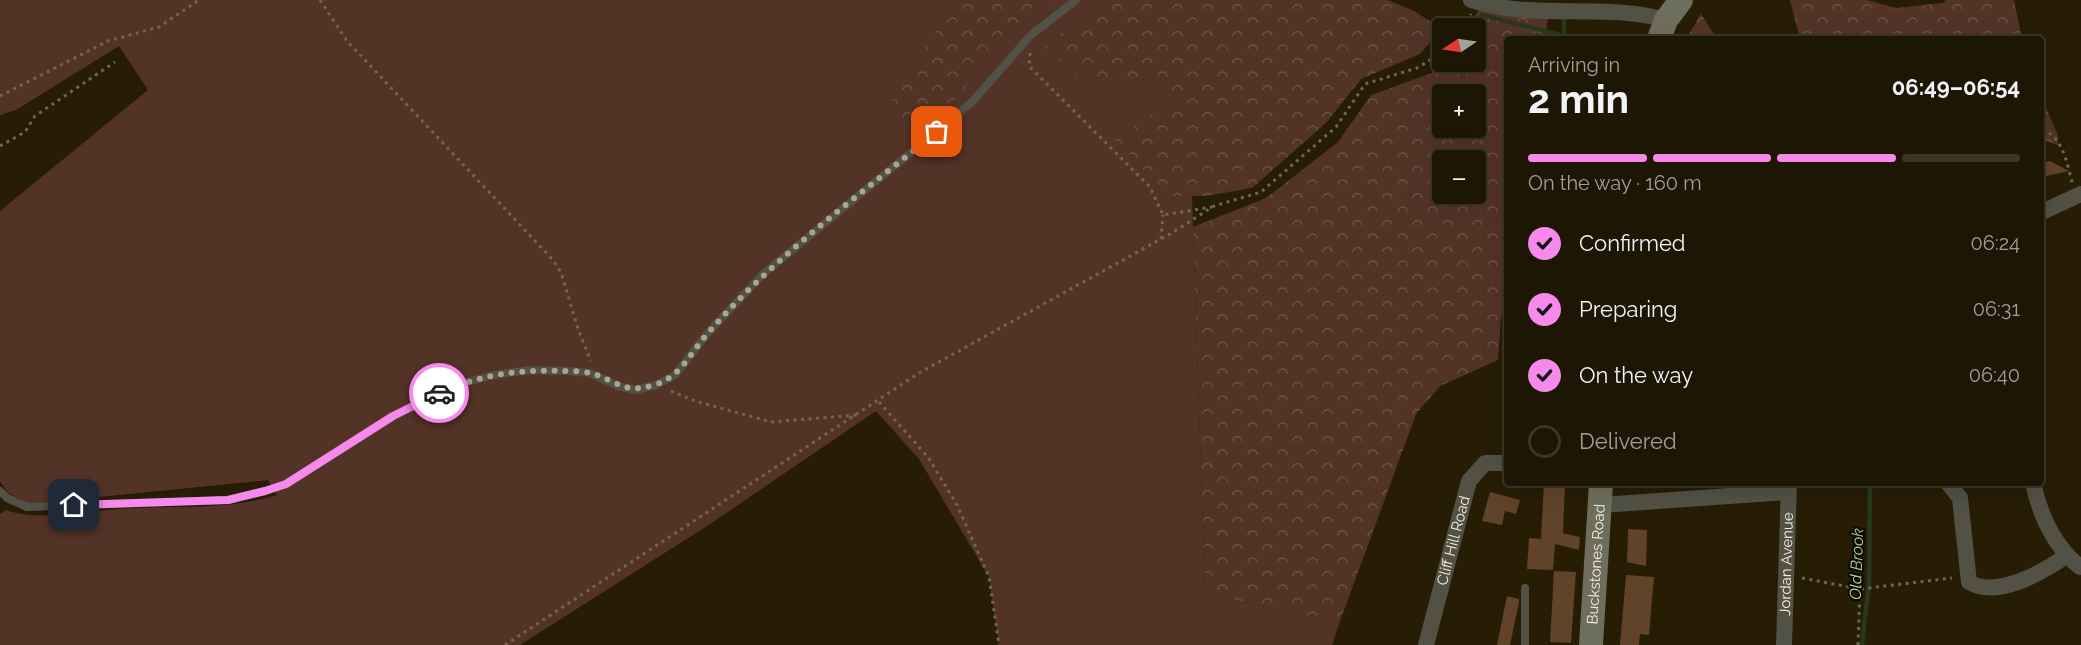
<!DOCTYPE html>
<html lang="en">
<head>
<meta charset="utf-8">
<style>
  :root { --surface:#1d1604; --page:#2a2313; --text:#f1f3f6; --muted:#a09f9a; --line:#3b3526; --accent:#f788ec }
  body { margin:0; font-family:Raleway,sans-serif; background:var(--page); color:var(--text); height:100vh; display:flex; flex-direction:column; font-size:22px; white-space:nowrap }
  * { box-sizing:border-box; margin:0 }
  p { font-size:20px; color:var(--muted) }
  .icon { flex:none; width:33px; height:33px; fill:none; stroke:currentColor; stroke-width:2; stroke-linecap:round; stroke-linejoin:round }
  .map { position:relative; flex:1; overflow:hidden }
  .details { position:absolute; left:1504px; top:36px; width:540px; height:450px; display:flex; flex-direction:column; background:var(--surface); border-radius:6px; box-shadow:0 6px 24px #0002,0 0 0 2px var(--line) }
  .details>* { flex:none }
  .needle { width:39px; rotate:257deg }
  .controls { position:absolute; left:1432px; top:18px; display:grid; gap:12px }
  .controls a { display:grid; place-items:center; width:54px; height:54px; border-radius:6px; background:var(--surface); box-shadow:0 6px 24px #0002,0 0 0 2px var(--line); font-size:30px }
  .pin { position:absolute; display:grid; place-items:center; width:51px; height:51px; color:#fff; margin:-26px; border-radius:12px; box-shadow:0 3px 9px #0006 }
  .courier { position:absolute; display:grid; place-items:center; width:60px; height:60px; margin:-30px; border:4px solid #f788ec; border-radius:50%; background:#fff; color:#222; box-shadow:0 2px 8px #0007 }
  .head em { font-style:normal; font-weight:700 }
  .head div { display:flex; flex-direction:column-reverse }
  .head { display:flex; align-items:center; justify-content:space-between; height:102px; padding:0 24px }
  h1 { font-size:39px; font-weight:700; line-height:45px }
  .bar { display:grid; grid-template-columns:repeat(4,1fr); gap:9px 6px; align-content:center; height:72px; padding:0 24px }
  .bar i { height:8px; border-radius:4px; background:var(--line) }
  .bar .selected { background:var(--accent) }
  .bar p { grid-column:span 4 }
  ol { padding:0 24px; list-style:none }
  li { display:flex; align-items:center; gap:18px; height:66px }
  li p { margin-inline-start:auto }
  li .icon { padding:6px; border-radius:50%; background:var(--accent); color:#111; stroke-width:4 }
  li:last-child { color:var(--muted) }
  li i { width:33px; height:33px; border:3px solid var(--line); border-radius:50% }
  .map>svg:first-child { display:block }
  .green { fill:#543327 }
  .forest { fill:url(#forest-crowns); fill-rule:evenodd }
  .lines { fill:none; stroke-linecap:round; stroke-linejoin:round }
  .stream { stroke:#27391a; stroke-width:4.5 }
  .building { fill:#604328 }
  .path { stroke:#6f6651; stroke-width:3; stroke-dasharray:3 4.5; stroke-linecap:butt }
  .lane { stroke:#515146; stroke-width:8 }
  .street { stroke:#515146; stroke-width:16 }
  .secondary { stroke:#6d6e5c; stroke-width:24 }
  .done { stroke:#aca493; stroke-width:6; stroke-dasharray:0 10.8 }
  .route { stroke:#f788ec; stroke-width:8 }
  .labels { text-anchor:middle; stroke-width:4.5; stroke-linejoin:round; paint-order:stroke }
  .street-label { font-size:15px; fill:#f3eddf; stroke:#0c0802 }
  .water-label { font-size:16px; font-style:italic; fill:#b2d69c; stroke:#0c0802 }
</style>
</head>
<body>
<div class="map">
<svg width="2081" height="645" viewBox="0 0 2081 645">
  <defs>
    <pattern id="forest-crowns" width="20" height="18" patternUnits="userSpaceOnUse" patternTransform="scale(1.5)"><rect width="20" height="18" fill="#543327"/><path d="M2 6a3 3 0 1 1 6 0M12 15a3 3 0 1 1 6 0" fill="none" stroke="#6d5146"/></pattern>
  </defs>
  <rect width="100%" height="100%" fill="#271d05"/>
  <path class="green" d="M0,0H1303L1191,166L1205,593L1339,624L1332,645H999L989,577L919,459L876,411L710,524L520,645H0V514L6,510C37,522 87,511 121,509C173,505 226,511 277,495L268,480L29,504L8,493L0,481V211L148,90L119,46L16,110L0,115Z"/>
  <g class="forest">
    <polygon points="956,0 1062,0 1027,24 982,68 946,109 911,128 887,108"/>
    <polygon points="1108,0 1388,0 1414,11 1442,29 1420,54 1361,79 1326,123 1252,188 1206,196 1169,196 1115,140 1177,97 1154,80 1085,81 1044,46"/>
    <polygon points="1790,0 1867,0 1896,8 1943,3 1946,0 2014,0 2022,39 1800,39"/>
    <path d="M1481,8L1548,17L1545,39H1508V301L1501,317L1498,360L1440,386L1416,414L1339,624L1205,593L1193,227L1266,198L1338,142L1371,95L1432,73L1443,58V62H1476V28H1465ZM1443,94H1476V128H1443ZM1443,160H1476V194H1443Z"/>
    <polygon points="1701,14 1717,39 1686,39"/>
    <polygon points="2042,98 2058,136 2058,145 2042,140"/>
  </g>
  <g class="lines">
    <g class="stream">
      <polyline points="1482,15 1576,39"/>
      <polyline points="1564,16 1564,34"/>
      <polyline points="1862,645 1869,583 1870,483"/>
    </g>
  </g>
  <g class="building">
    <polygon points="2050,161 2069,171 2042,177 2042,163"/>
    <polygon points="1544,483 1565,483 1563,533 1580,537 1579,550 1555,544 1553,570 1527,569 1529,538 1541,539"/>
    <polygon points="1490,492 1520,500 1516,514 1505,511 1502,525 1482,521"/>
    <polygon points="1628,529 1647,530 1646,566 1627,562"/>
    <polygon points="1554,571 1576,572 1571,643 1550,642"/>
    <polygon points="1626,575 1654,577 1649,635 1640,634 1639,645 1620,645"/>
    <polygon points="1507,596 1519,599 1519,602 1510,645 1497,645"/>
  </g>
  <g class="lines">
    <g class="path">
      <polyline points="320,0 347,41 552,259 561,272 578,329 591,361"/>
      <polyline points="1463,28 1471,14"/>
      <polyline points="1030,53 1029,66 1150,187 1163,215 1212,207"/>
      <polyline points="0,96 108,41 159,27 199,0"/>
      <path d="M2042,130C2063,136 2067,164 2072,182"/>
      <polyline points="0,146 25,132 35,116 115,62"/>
      <polyline points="1161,239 1163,215"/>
      <polyline points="671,391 695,401 771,422 857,415"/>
      <polyline points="879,402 928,457 957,505 989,577 999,645"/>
      <polyline points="1802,578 1860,589 1952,578"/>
      <polyline points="505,645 919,373 1170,234 1214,206 1261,192 1336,127 1365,84 1417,68 1443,52"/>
      <polyline points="1858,645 1860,589"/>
    </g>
    <g class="lane">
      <polyline points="0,491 7,498 27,507 228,500 265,491 286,484 394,416 459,384 494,375 529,370 568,371 590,373 618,386 636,390 656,385 675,375 707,334 762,275 971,103 1031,35 1076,0"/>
      <polyline points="1525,645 1525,588"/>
    </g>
    <g class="street">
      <path d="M1471,0C1533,21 1604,2 1666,20"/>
      <polyline points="2042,212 2081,194"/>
      <path d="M1948,483L1960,498L1969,582C1997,599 2043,572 2066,556"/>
      <path d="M2033,483C2040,515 2054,546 2080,567"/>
      <polyline points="1601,505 1788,492"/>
      <path id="s1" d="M1426,645L1469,481L1485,463H1508"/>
      <path id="s2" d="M1784,645L1789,483"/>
    </g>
    <g class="secondary">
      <polyline points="1659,39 1666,20 1681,0"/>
      <path id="s3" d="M1591,645L1601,483"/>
    </g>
  </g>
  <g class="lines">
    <path class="done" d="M439,393C479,375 520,369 563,371C571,371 582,371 590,373C616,380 624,395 654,385C681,377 691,352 708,333C775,256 858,196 937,132"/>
    <polyline class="route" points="74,505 228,500 265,491 286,484 393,416 439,393"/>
  </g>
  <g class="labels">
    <g class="street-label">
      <text dy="5" stroke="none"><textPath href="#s1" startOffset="108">Cliff Hill Road</textPath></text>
      <text dy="5" stroke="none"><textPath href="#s3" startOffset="81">Buckstones Road</textPath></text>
      <text dy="5" stroke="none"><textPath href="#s2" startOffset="81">Jordan Avenue</textPath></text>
    </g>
    <g class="water-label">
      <text transform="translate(1856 564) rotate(-88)" y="6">Old Brook</text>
    </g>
  </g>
</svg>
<div class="controls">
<a><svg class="needle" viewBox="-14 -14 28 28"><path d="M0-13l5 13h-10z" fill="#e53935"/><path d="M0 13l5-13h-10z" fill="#a09f9a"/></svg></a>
<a>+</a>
<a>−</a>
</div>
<div class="pin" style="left:937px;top:132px;background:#ea580c"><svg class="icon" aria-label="bag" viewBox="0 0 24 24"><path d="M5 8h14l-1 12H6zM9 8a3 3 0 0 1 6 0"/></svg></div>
<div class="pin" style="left:74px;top:505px;background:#1f2937"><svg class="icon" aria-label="home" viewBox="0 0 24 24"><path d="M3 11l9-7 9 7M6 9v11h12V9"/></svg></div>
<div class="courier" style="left:439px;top:393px"><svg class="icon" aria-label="car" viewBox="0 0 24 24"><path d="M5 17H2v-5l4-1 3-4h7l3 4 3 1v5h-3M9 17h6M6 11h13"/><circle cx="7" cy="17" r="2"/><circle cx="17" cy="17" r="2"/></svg></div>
<section class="details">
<div class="head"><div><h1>2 min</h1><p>Arriving in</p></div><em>06:49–06:54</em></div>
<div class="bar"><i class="selected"></i><i class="selected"></i><i class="selected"></i><i></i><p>On the way · 160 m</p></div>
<ol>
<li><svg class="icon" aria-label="check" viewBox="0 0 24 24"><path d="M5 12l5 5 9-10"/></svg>Confirmed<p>06:24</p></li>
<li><svg class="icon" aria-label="check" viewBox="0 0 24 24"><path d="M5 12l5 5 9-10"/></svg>Preparing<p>06:31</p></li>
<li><svg class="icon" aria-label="check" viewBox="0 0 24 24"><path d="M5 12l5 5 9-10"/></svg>On the way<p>06:40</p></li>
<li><i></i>Delivered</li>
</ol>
</section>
</div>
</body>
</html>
